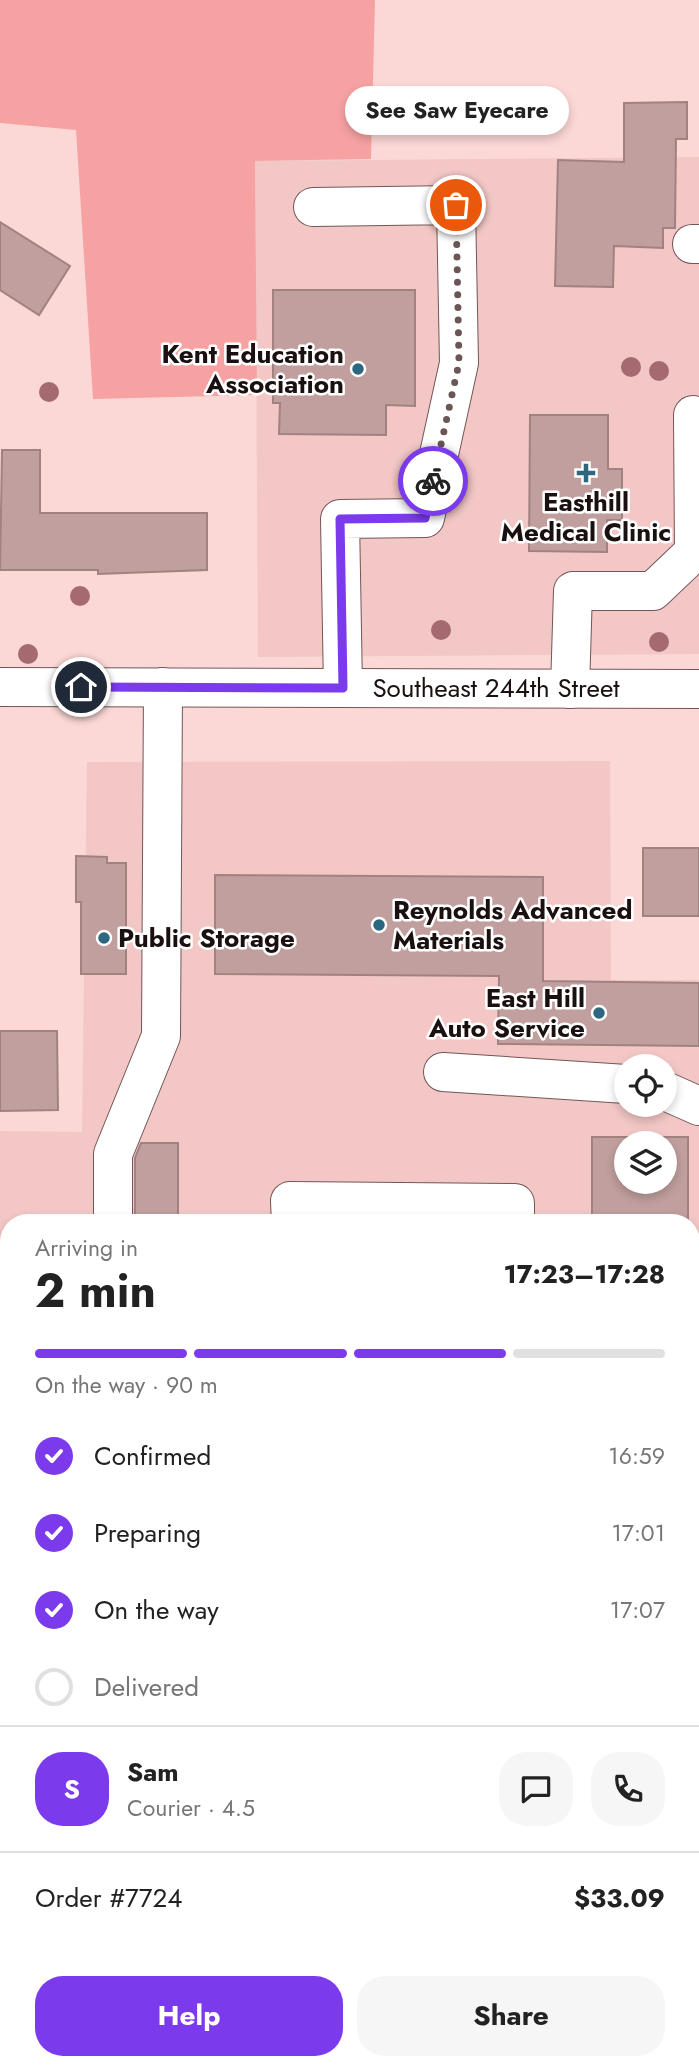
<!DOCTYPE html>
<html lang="en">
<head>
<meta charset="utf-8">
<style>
  :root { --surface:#fff; --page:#f6f6f6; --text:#222; --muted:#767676; --line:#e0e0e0; --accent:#7c3aed }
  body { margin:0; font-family:Jost,sans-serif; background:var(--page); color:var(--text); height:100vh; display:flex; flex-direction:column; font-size:26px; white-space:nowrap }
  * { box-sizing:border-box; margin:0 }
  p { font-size:23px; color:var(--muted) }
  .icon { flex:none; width:38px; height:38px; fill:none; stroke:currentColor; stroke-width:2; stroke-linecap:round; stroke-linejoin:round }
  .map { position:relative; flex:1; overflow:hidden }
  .details { position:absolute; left:0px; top:1214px; width:700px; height:856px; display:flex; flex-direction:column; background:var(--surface); border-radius:28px 28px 0 0; box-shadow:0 4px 10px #0003 }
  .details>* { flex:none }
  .buttons { position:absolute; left:614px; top:1054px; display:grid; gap:14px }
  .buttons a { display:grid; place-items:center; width:63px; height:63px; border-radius:50%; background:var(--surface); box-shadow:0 4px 10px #0003; font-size:35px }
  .pin { position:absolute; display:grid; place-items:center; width:60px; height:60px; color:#fff; margin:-30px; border:4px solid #fff; border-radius:50%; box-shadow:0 2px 7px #0007 }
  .courier { position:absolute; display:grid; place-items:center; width:70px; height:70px; margin:-35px; border:5px solid #7c3aed; border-radius:50%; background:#fff; color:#222; box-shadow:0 2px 9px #0007 }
  .bubble { position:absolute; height:49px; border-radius:24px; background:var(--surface); box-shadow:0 4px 10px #0003; font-size:23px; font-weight:700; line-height:49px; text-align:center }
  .overview em { font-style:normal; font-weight:700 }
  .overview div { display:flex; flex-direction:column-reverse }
  .overview { display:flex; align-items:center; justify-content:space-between; height:119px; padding:0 35px }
  h1 { font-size:46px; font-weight:700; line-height:52px }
  .bar { display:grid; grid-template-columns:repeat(4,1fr); gap:10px 7px; align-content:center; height:84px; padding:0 35px }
  .bar i { height:9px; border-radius:5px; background:var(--line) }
  .bar .current { background:var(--accent) }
  .bar p { grid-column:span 4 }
  .line { display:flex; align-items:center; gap:18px; padding:0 35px; border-top:2px solid var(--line) }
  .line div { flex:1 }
  .round { display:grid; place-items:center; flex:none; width:74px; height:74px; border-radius:28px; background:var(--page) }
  ol { padding:0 35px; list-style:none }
  li { display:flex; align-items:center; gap:21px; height:77px }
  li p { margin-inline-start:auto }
  li .icon { padding:7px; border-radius:50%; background:var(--accent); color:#fff; stroke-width:4 }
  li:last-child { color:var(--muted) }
  li i { width:38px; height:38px; border:4px solid var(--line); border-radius:50% }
  .cta { display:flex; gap:14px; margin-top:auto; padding:14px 35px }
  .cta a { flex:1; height:80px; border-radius:28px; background:var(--accent); color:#fff; font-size:28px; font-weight:700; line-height:80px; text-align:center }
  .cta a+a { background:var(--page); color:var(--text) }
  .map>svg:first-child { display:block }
  .built { fill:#f3c7c6; fill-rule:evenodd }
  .green { fill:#f7a2a2 }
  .building { fill:#c09f9e; stroke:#a18281; stroke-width:2; fill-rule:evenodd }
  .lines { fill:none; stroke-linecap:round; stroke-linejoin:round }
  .minor-casing { stroke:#745656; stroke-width:40 }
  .minor { stroke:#fff; stroke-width:38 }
  .tree { fill:#a46a6f }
  .done { stroke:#695655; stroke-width:7; stroke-dasharray:0 12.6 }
  .route { stroke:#7c3aed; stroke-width:9 }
  .poi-dot { fill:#2d677f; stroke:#fff; stroke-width:2.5 }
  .labels { text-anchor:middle; stroke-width:5; stroke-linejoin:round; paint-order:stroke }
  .poi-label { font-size:26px; font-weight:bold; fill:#1b1010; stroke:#fff; text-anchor:end }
  .street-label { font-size:26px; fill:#1b1010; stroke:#fff }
</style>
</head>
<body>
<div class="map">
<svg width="699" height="2070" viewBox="0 0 699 2070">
  <rect width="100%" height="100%" fill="#fbd7d6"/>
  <g class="built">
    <polygon points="699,157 699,654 258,657 255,161"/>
    <path d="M610,761L611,980H699V1446L691,1445V1223H9V2062H691V1447H699V2070H0V1131L82,1132L87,762ZM626,1066H665V1104H626ZM626,1143H665V1181H626Z"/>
  </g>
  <polygon class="green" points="0,0 375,0 371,159 255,161 257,395 93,399 76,130 0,123"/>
  <g class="building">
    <polygon points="687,102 687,139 676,139 675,228 663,228 663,248 614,246 613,287 555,286 558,160 624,162 624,103"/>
    <polygon points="0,222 70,266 39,315 0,290"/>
    <polygon points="273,290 415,290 415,406 386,405 386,435 279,434 280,403 273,403"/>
    <polygon points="530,415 608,415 608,469 622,469 622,520 607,520 607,552 529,551"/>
    <polygon points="2,450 40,450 40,513 207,513 207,570 98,574 98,570 0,570"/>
    <rect x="643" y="848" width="56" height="68"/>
    <polygon points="76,856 107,857 107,863 126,863 126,974 81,974 81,902 76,902"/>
    <polygon points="215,875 543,877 543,981 699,983 699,1046 498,1044 499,976 215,974"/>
    <polygon points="0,1031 57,1031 58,1110 0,1111"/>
    <path d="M592,1137H688V1223H592ZM626,1143H665V1181H626Z"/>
    <polygon points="141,1143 178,1143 178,1223 135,1223 135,1158"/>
  </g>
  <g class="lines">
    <g class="minor-casing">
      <g id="minor">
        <polyline points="313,207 456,205 459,363 425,518 340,519 343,688"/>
        <polyline points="692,244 699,244"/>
        <polyline points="0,687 699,689"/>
        <polyline points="570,689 573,591 653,591 694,552 693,415"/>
        <polyline points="443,1072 626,1084"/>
        <polyline points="665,1091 699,1106"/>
        <polyline points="113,1223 113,1154 161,1036 163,687"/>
        <polyline points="291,1223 290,1201 515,1203 515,1223"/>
        <polyline points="691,1295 699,1295"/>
        <polyline points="691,1650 699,1650"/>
        <polyline points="691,1863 699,1863"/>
        <polyline points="691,1948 699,1949"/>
        <polyline points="0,1984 9,1984"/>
        <polyline points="102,2070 102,2062"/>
        <polyline points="505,2070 505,2062"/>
      </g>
    </g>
    <use href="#minor" class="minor"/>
  </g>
  <g class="tree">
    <circle cx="631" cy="367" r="10"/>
    <circle cx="659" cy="371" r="10"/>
    <circle cx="49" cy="392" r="10"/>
    <circle cx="80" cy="596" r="10"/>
    <circle cx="441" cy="630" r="10"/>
    <circle cx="659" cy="642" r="10"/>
    <circle cx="28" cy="654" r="10"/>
  </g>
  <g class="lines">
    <polyline class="done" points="433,481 459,363 456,205"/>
    <polyline class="route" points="81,687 343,688 340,519 425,518 433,481"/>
  </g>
  <g class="poi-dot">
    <circle cx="358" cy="369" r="7"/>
    <path d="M582.5 462.5h7v7h7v7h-7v7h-7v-7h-7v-7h7z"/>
    <circle cx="379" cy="925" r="7"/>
    <circle cx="104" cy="938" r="7"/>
    <circle cx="599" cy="1013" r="7"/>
  </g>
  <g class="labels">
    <g class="poi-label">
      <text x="344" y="363">Kent Education<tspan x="344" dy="30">Association</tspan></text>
      <text x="586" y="511" text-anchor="middle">Easthill<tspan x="586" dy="30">Medical Clinic</tspan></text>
      <text x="393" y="919" text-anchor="start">Reynolds Advanced<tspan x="393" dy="30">Materials</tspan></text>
      <text x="118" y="947" text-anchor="start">Public Storage</text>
      <text x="585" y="1007">East Hill<tspan x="585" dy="30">Auto Service</tspan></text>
    </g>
    <g class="street-label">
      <text x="496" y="697">Southeast 244th Street</text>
    </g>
  </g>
</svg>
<div class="buttons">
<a><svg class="icon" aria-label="locate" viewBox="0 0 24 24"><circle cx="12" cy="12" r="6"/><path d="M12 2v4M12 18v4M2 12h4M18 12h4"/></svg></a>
<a><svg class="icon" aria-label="layers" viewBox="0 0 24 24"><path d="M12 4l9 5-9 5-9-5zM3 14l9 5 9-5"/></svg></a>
</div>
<div class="pin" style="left:456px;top:205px;background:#ea580c"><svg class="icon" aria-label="bag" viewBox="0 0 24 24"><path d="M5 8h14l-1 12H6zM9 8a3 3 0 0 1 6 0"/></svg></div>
<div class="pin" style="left:81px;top:687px;background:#1f2937"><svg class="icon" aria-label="home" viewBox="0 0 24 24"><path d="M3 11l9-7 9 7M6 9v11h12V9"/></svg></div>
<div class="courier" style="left:433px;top:481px"><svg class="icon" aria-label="bike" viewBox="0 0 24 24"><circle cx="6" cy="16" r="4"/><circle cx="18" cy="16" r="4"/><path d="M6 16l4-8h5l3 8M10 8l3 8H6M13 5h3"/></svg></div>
<div class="bubble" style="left:345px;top:86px;width:224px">See Saw Eyecare</div>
<section class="details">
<div class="overview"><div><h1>2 min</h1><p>Arriving in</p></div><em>17:23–17:28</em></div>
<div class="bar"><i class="current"></i><i class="current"></i><i class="current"></i><i></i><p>On the way · 90 m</p></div>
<ol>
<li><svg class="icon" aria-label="check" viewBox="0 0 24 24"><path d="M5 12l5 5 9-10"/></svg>Confirmed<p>16:59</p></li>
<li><svg class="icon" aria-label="check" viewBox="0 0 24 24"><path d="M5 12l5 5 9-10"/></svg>Preparing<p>17:01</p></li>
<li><svg class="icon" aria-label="check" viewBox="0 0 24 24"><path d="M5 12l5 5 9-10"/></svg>On the way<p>17:07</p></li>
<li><i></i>Delivered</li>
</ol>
<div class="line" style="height:126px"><b class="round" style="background:var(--accent);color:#fff">S</b><div><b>Sam</b><p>Courier · 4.5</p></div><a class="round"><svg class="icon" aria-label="chat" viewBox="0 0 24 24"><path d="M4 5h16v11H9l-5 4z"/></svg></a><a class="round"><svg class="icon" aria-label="phone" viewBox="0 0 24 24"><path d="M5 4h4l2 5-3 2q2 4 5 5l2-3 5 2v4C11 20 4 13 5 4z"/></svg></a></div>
<div class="line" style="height:91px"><div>Order #7724</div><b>$33.09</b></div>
<div class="cta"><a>Help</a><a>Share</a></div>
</section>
</div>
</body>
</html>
